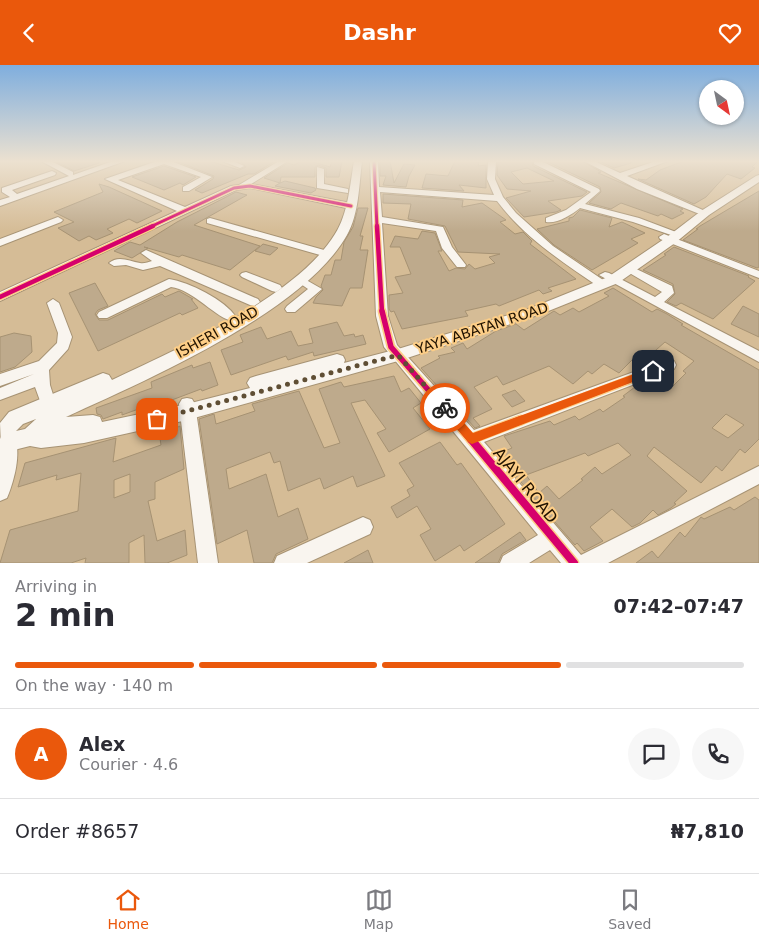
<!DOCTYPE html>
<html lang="en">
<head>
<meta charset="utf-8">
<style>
  :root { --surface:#fff; --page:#f7f7f7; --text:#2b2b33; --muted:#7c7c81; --line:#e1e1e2; --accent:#ea580c }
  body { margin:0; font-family:"DejaVu Sans",sans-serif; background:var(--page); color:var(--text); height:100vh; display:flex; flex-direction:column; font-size:19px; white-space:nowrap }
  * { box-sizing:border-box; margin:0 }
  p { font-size:16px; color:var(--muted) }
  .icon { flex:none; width:28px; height:28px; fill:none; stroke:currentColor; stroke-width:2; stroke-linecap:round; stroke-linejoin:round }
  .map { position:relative; height:498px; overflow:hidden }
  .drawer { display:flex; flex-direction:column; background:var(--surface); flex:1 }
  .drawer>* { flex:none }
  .needle { width:32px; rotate:147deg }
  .fabs { position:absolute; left:699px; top:15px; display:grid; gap:10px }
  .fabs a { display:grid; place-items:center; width:45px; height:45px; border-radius:50%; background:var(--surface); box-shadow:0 1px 4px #0004; font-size:25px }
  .pin { position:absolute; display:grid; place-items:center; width:42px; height:42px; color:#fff; margin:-21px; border-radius:10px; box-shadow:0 2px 8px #0006 }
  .courier { position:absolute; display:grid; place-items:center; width:50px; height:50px; margin:-25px; border:4px solid #ea580c; border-radius:50%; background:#fff; color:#222; box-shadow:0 1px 6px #0007 }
  .headline em { font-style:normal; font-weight:700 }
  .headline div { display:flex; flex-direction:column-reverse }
  .headline { display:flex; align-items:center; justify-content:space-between; height:85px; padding:0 15px }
  h1 { font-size:32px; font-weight:700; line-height:38px }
  .bar { display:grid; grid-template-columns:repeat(4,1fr); gap:8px 5px; align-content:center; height:60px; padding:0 15px }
  .bar i { height:6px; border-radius:4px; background:var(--line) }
  .bar .on { background:var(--accent) }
  .bar p { grid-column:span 4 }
  .line { display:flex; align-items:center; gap:12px; padding:0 15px; border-top:1px solid var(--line) }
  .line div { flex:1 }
  .round { display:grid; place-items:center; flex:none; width:52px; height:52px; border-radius:26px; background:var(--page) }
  header { display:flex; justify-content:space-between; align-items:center; height:65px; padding:0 15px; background:var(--accent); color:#fff; font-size:22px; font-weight:700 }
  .menu { display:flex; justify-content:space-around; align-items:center; height:70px; border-top:1px solid var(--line); background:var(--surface); font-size:14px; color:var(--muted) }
  .menu a { display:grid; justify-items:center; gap:2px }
  .menu .on { color:var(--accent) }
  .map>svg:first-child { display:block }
  .building { fill:#beaa8c; stroke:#a69273; fill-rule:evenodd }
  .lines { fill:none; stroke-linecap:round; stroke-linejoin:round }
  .minor-casing { stroke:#a79374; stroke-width:2 }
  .major-casing { stroke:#a79374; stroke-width:2 }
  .minor { fill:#f9f5ef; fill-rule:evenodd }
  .major { fill:#f9f5ef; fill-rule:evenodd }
  .cycleway-far3-casing { stroke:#fdce87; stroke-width:5 }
  .cycleway-far2-casing { stroke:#fdce87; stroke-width:7 }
  .cycleway-far1-casing { stroke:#fdce87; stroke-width:9 }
  .cycleway-casing { stroke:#fdce87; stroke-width:11 }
  .cycleway-far3 { stroke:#d6006c; stroke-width:3 }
  .cycleway-far2 { stroke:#d6006c; stroke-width:4.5 }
  .cycleway-far1 { stroke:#d6006c; stroke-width:5.5 }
  .cycleway { stroke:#d6006c; stroke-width:8 }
  .route { fill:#ea580c }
  .done { stroke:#5f4e34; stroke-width:5; stroke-dasharray:0 9 }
  .labels { text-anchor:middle; stroke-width:4; stroke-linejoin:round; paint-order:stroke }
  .street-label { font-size:14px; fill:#201200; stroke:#fdce87 }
  .near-street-label { font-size:16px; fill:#201200; stroke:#fdce87 }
</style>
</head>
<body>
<header><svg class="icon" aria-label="back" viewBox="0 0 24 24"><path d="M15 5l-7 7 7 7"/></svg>Dashr<svg class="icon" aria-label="heart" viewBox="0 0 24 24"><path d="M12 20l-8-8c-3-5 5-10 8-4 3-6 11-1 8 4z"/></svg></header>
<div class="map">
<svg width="759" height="498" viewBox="0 0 759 498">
  <rect width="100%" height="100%" fill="#d5bc96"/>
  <g class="building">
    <polygon points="55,96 99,96 99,98 74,106"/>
    <polygon points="176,96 209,96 239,105 246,102 241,97 243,96 275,96 254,109 248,109 202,128 195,125 213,114 214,111"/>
    <polygon points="302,96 310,96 330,102 332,96 342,96 339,112 326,112 326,103 318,100 315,102 315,112 281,112 280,118 285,116 315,123 316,125 311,128 275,121 280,118 264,113 288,98 294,100"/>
    <polygon points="380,96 390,96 394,118 404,99 415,100 409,111 406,122 383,120 386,111 380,111"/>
    <polygon points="455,96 479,97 478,101 486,100 486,123 459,120 464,126 422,123 426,109 448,111"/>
    <path d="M514,96H532L533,101L587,127L582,131L548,136L561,145L556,147L524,152L506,133L531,126L507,124L497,110L498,97ZM527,103L554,116L523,119L511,107Z"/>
    <polygon points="546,96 582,96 601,107 598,108 683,144 680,146 684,148 672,154 661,149 658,151 621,138 611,144 589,138 601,127 600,122"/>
    <polygon points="599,96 631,96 631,98 614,103"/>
    <polygon points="684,96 758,96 752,102 755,103 741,114 727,109 706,132 694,139 638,114 646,115 660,105"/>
    <polygon points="164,101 196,112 183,120 180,118 164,125 132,112"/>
    <polygon points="99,119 109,122 162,146 137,158 129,154 107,164 113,168 96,175 89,171 79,176 58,163 74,157 54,147 103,127"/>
    <polygon points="759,126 759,202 757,203 683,175 698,164 696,164 700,161"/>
    <polygon points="236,127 247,130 194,160 260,181 230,205 182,190 179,192 144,182 148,183 132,193 114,186 130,177 140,180 177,157"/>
    <polygon points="383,129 463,135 462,142 482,138 506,155 500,157 515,169 523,167 532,176 530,179 576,214 548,223 552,226 543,229 539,225 499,241 496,239 465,246 468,251 402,264 394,246 391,247 389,244 389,230 403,228 395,212 411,209 400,182 390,182 395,171 418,174 422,166 435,168 442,186 438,186 449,206 456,203 465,204 469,199 475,204 495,198 489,192 500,189 458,187 445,161 408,154 411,139 383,138"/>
    <polygon points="358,143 368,143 360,171 363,171 360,185 368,185 362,223 350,223 342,241 313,238 316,232 323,225 321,221 325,210 331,210 335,195 341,195 344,177 353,162"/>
    <polygon points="580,145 612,153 609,162 622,157 645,168 631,174 638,178 592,205 554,180 537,164 569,156 569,153 573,152"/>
    <polygon points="263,179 278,183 270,190 255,186"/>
    <polygon points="674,182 749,211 748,212 755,216 713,254 681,238 676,241 667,237 675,229 673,219 643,205 666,190 664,189"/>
    <polygon points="95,218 108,241 98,245 95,249 99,255 108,255 162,229 165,232 179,226 193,234 191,234 198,243 182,250 180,248 98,286 69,228"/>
    <path d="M613,223L652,247L657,244L667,249L683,259L681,260L759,305V374L745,388L740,384L722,406L716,401L701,418L654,382L647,391L687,426L674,438L676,439L671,443L658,450L653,445L640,458L632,462L612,444L590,462L603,476L584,486L577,478L575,480L547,448L550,446L542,434L538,437L504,397L498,389L512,383L504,371L550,356L554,360L575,351L579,355L600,344L603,347L625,332L623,331L635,322L638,325L655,313L670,324L686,308L683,306L694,296L665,277L639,300L632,295L619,308L604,299L592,309L588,306L573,319L549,301L503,320L497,311L474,322L492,344L473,353L480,361L475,363L421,303L440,293L438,291L455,287L451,283L463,278L467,284L496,266L516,259L524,265L554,246L560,250L573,243L579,247L609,231L604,228ZM726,349L744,360L728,373L712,363ZM618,378L631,390L602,409L595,402L581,414L583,415L559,434L547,421L539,428L526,410L585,388L588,391Z"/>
    <polygon points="743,241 759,249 759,272 731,259"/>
    <polygon points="337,257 344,271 354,269 355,272 363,270 366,279 314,291 313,287 288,295 286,291 231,310 221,285 243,277 240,270 261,262 267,274 291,266 298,281 313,278 309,264"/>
    <polygon points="14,268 31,271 32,287 15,302 0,307 0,272"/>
    <polygon points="210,297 218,320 202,326 201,324 156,341 155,338 122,350 122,347 103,354 101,350 97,349 96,343 152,323 151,317 192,300 193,303"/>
    <polygon points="394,311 401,327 409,323 421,338 413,343 430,364 389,387 377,368 386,364 365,335 351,338 385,411 357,422 353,411 324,424 320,413 288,426 280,396 274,398 270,387 226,404 229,424 266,409 278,452 298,443 308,474 276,489 272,498 254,498 247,465 217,479 199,354 214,349 216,359 255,346 252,339 299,326 324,383 340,378 319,324 341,317 344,322"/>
    <polygon points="515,325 525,336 512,342 502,330"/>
    <path d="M176,361V363L180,361L184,404L155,417V434L148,436L157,476L185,465L187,490L167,498H145L144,470L129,478V498H85L86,493L71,498H0L10,465L78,446L81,408L56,415L57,410L18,422L25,398L116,373L113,397L161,380L159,367ZM130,409V427L114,433V415Z"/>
    <polygon points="440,377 457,400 461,398 505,459 464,486 460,480 435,496 420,470 431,464 417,441 397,453 391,442 410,431 407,425 414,421 399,398"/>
    <polygon points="755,432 759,435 759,498 636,498 652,486 658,493 680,467 685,472 701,452 704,454 730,442 734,445"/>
    <polygon points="520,467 526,475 502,489 498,498 475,498"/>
    <polygon points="368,485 373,498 344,498"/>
  </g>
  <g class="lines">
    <g class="minor-casing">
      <g id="minor">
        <polygon points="41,96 51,96 73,107 73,110 113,96 125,96 0,141 0,135 10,132 2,127 2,123 52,106 56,108 55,110 12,125 17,129 69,111"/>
        <polygon points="157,96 171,96 212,112 189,126 183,126 183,122 201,112 164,99 118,115 185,142 231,121 239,120 279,96 288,96 251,119 351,138 355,141 351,144 250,123 236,125 0,236 0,227 177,146 105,114"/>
        <polygon points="222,96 233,96 244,101 240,103"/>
        <path d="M370,96H378L379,122L494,130L487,114L488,96H496L495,114L503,132L516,148L553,181L609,219L607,222H599C561,196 524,172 497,136L380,127L382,152L443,162L452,182L466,200L465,202H457L442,183L436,166L382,158L388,251L397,280L474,365L664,296L669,295L674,296L676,300L674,304L484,377L581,490L759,401V419L608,498H561L550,485L529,498H500L503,491L538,470L384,282L376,251Z"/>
        <path d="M534,96H541L599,124L600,126L585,139L639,153L676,167L671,170L633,157L580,143C571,150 557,159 546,157V153L566,145L591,127L534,99Z"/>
        <polygon points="584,96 594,96 620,108 656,96 668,96 627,111 705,146 703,148 697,148 637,124"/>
        <polygon points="317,102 324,104 324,119 348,124 348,128 317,123"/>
        <polygon points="58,152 63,155 61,157 0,181 0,174"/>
        <polygon points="210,153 324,185 325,187 320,190 207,158 207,154"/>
        <polygon points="664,169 759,206 759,213 660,174 659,172"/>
        <path d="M146,185L258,234L260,237L254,241L250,240L160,201L143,205L126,200L114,201L109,198C118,190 129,196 140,198C144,199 148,197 152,196L141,188Z"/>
        <polygon points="630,201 672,221 674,228 664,237 759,286 759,297 599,210 605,207 609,208 655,232 662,227 626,206 625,204 626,202"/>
        <polygon points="246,207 280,220 282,223 276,227 272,226 242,212 240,210 242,208"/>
        <polygon points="301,212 322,224 295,247 287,247 285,244 287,241 308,224 295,215"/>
        <path d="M169,214C189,217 225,235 236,252L234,255C222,259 193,224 171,222L107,253H99L97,250L99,247Z"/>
        <polygon points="53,234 59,238 72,272 68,284 49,305 50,320 56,339 53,344 48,345 43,344 35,322 0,335 0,323 34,309 0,321 0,309 39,296 57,278 58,268 47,238"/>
        <polygon points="187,333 192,334 195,339 218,498 198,498 179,339 182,334"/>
        <path d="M8,368L14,370C22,388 14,416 7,433L0,436V374L2,370Z"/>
        <polygon points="363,452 370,455 373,462 370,469 307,498 274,498 277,491"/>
      </g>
    </g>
    <g class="major-casing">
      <path id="major" d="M354,96H362C359,120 359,149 347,170C304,247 145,316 66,352L93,350L100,352L102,357L187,339L250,323L247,318L250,313L256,311L337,289L343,291L345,295L344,298L398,284L531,243L608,212L667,172L701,146L756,111L759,110V117L709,150L675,178L618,218L541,249L398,296L187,355L84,378L41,383L30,381L14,385L1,381L0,358L9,347L103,308L109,310L112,315C177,284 297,232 335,169C348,149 350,120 354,96ZM36,354L25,364L16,366L23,359Z"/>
    </g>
    <use href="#minor" class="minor"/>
    <use href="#major" class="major"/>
    <g class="cycleway-far3-casing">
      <g id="cycleway-far3">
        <polyline points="374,96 377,162"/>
        <polyline points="150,162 234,123 250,121 351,141"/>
      </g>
    </g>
    <g class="cycleway-far2-casing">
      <g id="cycleway-far2">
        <polyline points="377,161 382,247"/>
        <polyline points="0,232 153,161"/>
      </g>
    </g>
    <g class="cycleway-far1-casing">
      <g id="cycleway-far1">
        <polyline points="382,246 391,282 456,357"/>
        <polyline points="518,357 669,300"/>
      </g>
    </g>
    <g class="cycleway-casing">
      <g id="cycleway">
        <polyline points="455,355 574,498"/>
        <polyline points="471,374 521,355"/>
      </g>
    </g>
    <use href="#cycleway-far3" class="cycleway-far3"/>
    <use href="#cycleway-far2" class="cycleway-far2"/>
    <use href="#cycleway-far1" class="cycleway-far1"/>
    <use href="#cycleway" class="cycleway"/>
  </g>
  <linearGradient id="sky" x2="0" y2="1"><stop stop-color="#7faede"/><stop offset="0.58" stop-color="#ece1d0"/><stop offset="1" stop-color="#ece1d0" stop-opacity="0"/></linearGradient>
  <rect width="759" height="166" fill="url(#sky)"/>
  <polygon class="route" points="653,302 658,306 656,308 472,379 468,377 439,343 445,339 448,340 473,368"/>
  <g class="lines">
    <polyline class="done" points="157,354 398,290 445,343"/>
  </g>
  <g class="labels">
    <g class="street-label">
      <text transform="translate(482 263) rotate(-18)" y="5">YAYA ABATAN ROAD</text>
      <text transform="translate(217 267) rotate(-29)" y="5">ISHERI ROAD</text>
    </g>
    <g class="near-street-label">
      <text transform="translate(526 420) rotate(51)" y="6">AJAYI ROAD</text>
    </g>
  </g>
</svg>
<div class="fabs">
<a><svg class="needle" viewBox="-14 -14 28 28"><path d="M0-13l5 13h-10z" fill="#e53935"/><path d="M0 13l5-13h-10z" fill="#7c7c81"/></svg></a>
</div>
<div class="pin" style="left:157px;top:354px;background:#ea580c"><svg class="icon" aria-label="bag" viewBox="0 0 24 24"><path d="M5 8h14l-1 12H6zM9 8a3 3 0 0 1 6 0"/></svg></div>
<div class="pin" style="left:653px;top:306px;background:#1f2937"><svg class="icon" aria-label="home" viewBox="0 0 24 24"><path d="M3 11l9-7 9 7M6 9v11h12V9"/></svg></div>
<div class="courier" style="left:445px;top:343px"><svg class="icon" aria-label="bike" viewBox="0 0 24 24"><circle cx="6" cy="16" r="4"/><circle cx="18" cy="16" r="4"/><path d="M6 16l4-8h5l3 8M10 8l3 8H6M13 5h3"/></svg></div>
</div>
<section class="drawer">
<div class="headline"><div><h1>2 min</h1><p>Arriving in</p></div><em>07:42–07:47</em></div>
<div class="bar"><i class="on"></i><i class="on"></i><i class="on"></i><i></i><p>On the way · 140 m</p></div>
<div class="line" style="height:90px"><b class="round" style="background:var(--accent);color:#fff">A</b><div><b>Alex</b><p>Courier · 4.6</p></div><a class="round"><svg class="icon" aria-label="chat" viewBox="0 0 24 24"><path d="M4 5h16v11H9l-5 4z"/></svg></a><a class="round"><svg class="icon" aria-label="phone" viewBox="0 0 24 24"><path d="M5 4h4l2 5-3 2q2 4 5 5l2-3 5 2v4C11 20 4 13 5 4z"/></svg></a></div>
<div class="line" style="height:65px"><div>Order #8657</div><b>₦7,810</b></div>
</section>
<nav class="menu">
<a class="on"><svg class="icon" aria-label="home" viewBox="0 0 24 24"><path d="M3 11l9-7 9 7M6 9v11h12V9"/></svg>Home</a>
<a><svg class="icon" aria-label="map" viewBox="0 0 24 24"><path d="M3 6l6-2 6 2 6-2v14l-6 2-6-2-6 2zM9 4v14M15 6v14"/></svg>Map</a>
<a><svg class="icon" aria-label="saved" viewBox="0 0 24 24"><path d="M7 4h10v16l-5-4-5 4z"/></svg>Saved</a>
</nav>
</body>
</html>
